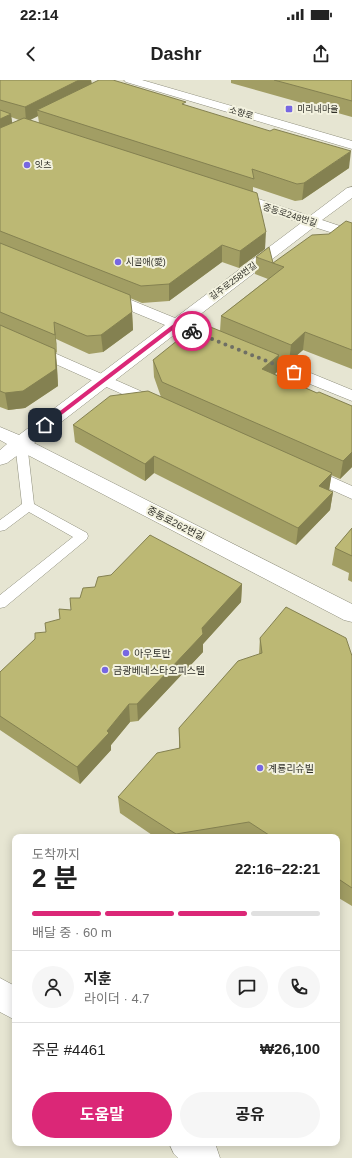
<!DOCTYPE html>
<html lang="ko">
<head>
<meta charset="utf-8">
<style>
  :root { --surface:#fff; --page:#f6f6f6; --text:#222; --muted:#767676; --line:#e0e0e0; --accent:#db2777 }
  body { margin:0; font-family:Helvetica,"Noto Sans KR",sans-serif; background:var(--page); color:var(--text); height:100vh; display:flex; flex-direction:column; font-size:15px; white-space:nowrap }
  * { box-sizing:border-box; margin:0 }
  p { font-size:13px; color:var(--muted) }
  .icon { flex:none; width:22px; height:22px; fill:none; stroke:currentColor; stroke-width:2; stroke-linecap:round; stroke-linejoin:round }
  .map { position:relative; flex:1; overflow:hidden }
  .details { position:absolute; left:12px; top:754px; width:328px; height:312px; display:flex; flex-direction:column; background:var(--surface); border-radius:8px; box-shadow:0 2px 10px #0003 }
  .details>* { flex:none }
  .pin { position:absolute; display:grid; place-items:center; width:34px; height:34px; color:#fff; margin:-17px; border-radius:8px; box-shadow:0 2px 6px #0006 }
  .courier { position:absolute; display:grid; place-items:center; width:40px; height:40px; margin:-20px; border:3px solid #db2777; border-radius:50%; background:#fff; color:#222; box-shadow:0 1px 5px #0007 }
  .head em { font-style:normal; font-weight:700 }
  .head div { display:flex; flex-direction:column-reverse }
  .head { display:flex; align-items:center; justify-content:space-between; height:68px; padding:0 20px }
  h1 { font-size:26px; font-weight:700; line-height:30px }
  .bar { display:grid; grid-template-columns:repeat(4,1fr); gap:6px 4px; align-content:center; height:48px; padding:0 20px }
  .bar i { height:5px; border-radius:3px; background:var(--line) }
  .bar .on { background:var(--accent) }
  .bar p { grid-column:span 4 }
  .line { display:flex; align-items:center; gap:10px; padding:0 20px; border-top:1px solid var(--line) }
  .line div { flex:1 }
  .round { display:grid; place-items:center; flex:none; width:42px; height:42px; border-radius:21px; background:var(--page) }
  .button { display:flex; gap:8px; margin-top:auto; padding:8px 20px }
  .button a { flex:1; height:46px; border-radius:24px; background:var(--accent); color:#fff; font-size:16px; font-weight:700; line-height:46px; text-align:center }
  .button a+a { background:var(--page); color:var(--text) }
  .status { display:flex; justify-content:space-between; align-items:center; height:28px; padding:0 20px; background:var(--surface); direction:ltr }
  .status svg { height:11px; fill:currentColor }
  header { display:flex; justify-content:space-between; align-items:center; height:52px; padding:0 20px; background:var(--surface); font-size:18px; font-weight:700 }
  .map>svg:first-child { display:block }
  .lines { fill:none; stroke-linecap:round; stroke-linejoin:round }
  .service-casing { stroke:#8e8e7c; stroke-width:1 }
  .pedestrian-casing { stroke:#8e8e7c; stroke-width:1 }
  .minor-casing { stroke:#8e8e7c; stroke-width:1 }
  .tertiary-casing { stroke:#8e8e7c; stroke-width:1 }
  .service { fill:#fff; fill-rule:evenodd }
  .pedestrian { fill:#fff; fill-rule:evenodd }
  .minor { fill:#fff; fill-rule:evenodd }
  .tertiary { fill:#fff; fill-rule:evenodd }
  .wall { fill:#a29e64; fill-rule:evenodd }
  .shaded-wall { fill:#848151 }
  .building { fill:#bcb874; stroke:#848151 }
  .route { fill:#db2777 }
  .done { stroke:#6f6f64; stroke-width:4; stroke-dasharray:0 7.2 }
  .poi-dot { fill:#7767e2; stroke:#f3f2df; stroke-width:1.5 }
  .labels { text-anchor:middle; stroke-width:4; stroke-linejoin:round; paint-order:stroke }
  .far-poi-label { font-size:9px; fill:#2f2f28; stroke:#f3f2df; text-anchor:start }
  .far-street-label { font-size:9px; fill:#2f2f28; stroke:#f3f2df }
  .street-label { font-size:10px; fill:#2f2f28; stroke:#f3f2df }
  .poi-label { font-size:10px; fill:#2f2f28; stroke:#f3f2df; text-anchor:start }
</style>
</head>
<body>
<div class="status"><b>22:14</b><svg viewBox="0 0 49 12"><path d="M0 12V9h3v3zM5 12V6h3v6zM10 12V3h3v9zM15 12V0h3v12zM26 1h20v11H26zM47 4h2v5h-2z"/></svg></div>
<header><svg class="icon" aria-label="back" viewBox="0 0 24 24"><path d="M15 5l-7 7 7 7"/></svg>Dashr<svg class="icon" aria-label="share" viewBox="0 0 24 24"><path d="M12 15V3M7 8l5-5 5 5M5 13v7h14v-7"/></svg></header>
<div class="map">
<svg width="352" height="1078" viewBox="0 0 352 1078">
  <rect width="100%" height="100%" fill="#e6e5d2"/>
  <g class="lines">
    <g class="service-casing">
      <polygon id="service" points="21,359 25,360 27,363 34,424 87,453 88,456 87,459 5,527 0,528 0,515 73,457 29,432 5,450 0,451 0,440 22,424 15,363 17,360"/>
    </g>
    <g class="pedestrian-casing">
      <g id="pedestrian">
        <polygon points="0,249 163,321 165,324 163,327 157,329 151,327 0,259"/>
        <polygon points="307,386 352,406 352,419 301,396 298,392 301,388"/>
      </g>
    </g>
    <g class="minor-casing">
      <polygon id="minor" points="352,107 352,118 322,140 352,150 352,159 314,147 189,243 352,310 352,321 179,251 34,363 352,524 352,542 344,540 22,372 7,383 0,385 0,370 7,364 0,360 0,347 19,355 165,245 97,217 95,214 97,211 103,209 109,211 175,238 301,143 227,118 225,115 227,112 232,111 237,112 310,136 347,108"/>
    </g>
    <g class="tertiary-casing">
      <g id="tertiary">
        <polygon points="124,0 142,0 352,61 352,69 126,2"/>
        <polygon points="0,898 15,906 15,940 0,932"/>
        <polygon points="169,1063 211,1063 216,1066 220,1078 178,1078 174,1074"/>
      </g>
    </g>
    <use href="#service" class="service"/>
    <use href="#pedestrian" class="pedestrian"/>
    <use href="#minor" class="minor"/>
    <use href="#tertiary" class="tertiary"/>
  </g>
  <g class="wall">
    <path d="M0,0H91L92,4L186,26L349,88L302,120L295,121L253,107V112L265,169L239,188L222,182L169,221L142,223L130,218L132,232L133,250L103,272L89,274L56,259L57,273L56,272L58,306L25,328L8,330L0,327ZM38,36L39,43L30,40ZM11,37L19,40L12,43Z"/>
    <polygon points="231,0 352,0 352,37 231,3"/>
    <polygon points="352,143 352,289 303,270 289,282 279,278 277,292 275,294 317,313 352,326 352,387 340,399 331,395 329,411 333,412 330,430 296,465 154,393 145,401 75,362 73,345 161,317 154,297 153,280 196,256 220,251 221,236 268,199 255,194 256,177 273,183"/>
    <polygon points="352,448 352,502 348,500 349,493 332,485 335,468"/>
    <polygon points="242,504 241,522 203,564 203,572 138,641 130,642 111,665 111,670 80,704 0,650 0,592 71,530"/>
    <polygon points="260,558 352,576 352,826 337,817 337,757 155,757 120,733 118,717 179,668 179,648 259,574"/>
  </g>
  <g class="shaded-wall">
    <polygon points="78,0 91,0 92,7 37,30 38,36 26,42 25,27"/>
    <polygon points="11,34 13,49 0,55 0,39"/>
    <polygon points="351,71 349,88 302,120 304,103"/>
    <polygon points="266,152 265,169 239,188 240,171"/>
    <polygon points="222,165 222,182 169,221 169,204"/>
    <polygon points="132,232 133,250 103,272 101,255"/>
    <polygon points="54,242 56,259 57,273 55,255"/>
    <polygon points="305,252 303,270 289,282 291,265"/>
    <polygon points="55,269 57,287 58,306 25,328 8,330 5,313"/>
    <polygon points="279,275 277,292 261,306 262,289"/>
    <polygon points="352,372 352,387 340,399 343,381"/>
    <polygon points="154,376 154,393 145,401 145,384"/>
    <polygon points="332,393 329,410 316,423 319,406"/>
    <polygon points="333,412 330,430 296,465 298,448"/>
    <polygon points="242,504 241,522 203,564 203,572 138,641 137,624 202,548"/>
    <polygon points="129,624 130,642 111,665 111,670 80,704 77,687 107,651"/>
  </g>
  <g class="building">
    <polygon points="0,0 79,0 25,27 0,20"/>
    <polygon points="99,0 113,0 186,22 182,24 270,51 274,49 351,71 304,103 297,104 252,89 254,99 37,30"/>
    <polygon points="274,0 352,0 352,21"/>
    <polygon points="0,30 11,34 0,39"/>
    <polygon points="24,38 257,113 266,152 240,171 222,165 169,204 141,206 0,151 0,48"/>
    <polygon points="346,141 352,143 352,270 305,252 291,265 221,236 284,187 256,177 269,167 273,183 312,155 329,154"/>
    <polygon points="0,163 130,215 132,232 101,255 87,256 54,242 55,255 0,232"/>
    <polygon points="0,245 55,269 56,289 23,311 5,313 0,311"/>
    <polygon points="208,246 279,275 262,289 317,313 319,312 352,326 352,372 343,381 162,302 153,280 183,256 196,256"/>
    <polygon points="148,311 332,393 319,406 333,412 298,448 154,376 145,384 73,345 110,316"/>
    <polygon points="352,448 352,476 335,468"/>
    <polygon points="150,455 242,504 202,548 203,554 137,624 129,624 107,651 109,653 77,687 0,636 0,592 35,559 35,553 46,552 45,543 60,539 59,529 71,530 70,518 80,518 83,508 95,507 98,497 111,495"/>
    <polygon points="286,527 346,558 352,576 352,808 337,798 337,757 272,757 249,742 176,754 118,717 157,673 180,668 179,648 238,581 262,573 260,558"/>
  </g>
  <polygon class="route" points="175,243 195,251 191,252 178,246 47,346 43,346 43,344"/>
  <g class="lines">
    <polyline class="done" points="192,251 294,292"/>
  </g>
  <g class="poi-dot">
    <rect x="285" y="25" width="8" height="8" rx="2"/>
    <circle cx="27" cy="85" r="4"/>
    <circle cx="118" cy="182" r="4"/>
    <circle cx="126" cy="573" r="4"/>
    <circle cx="105" cy="590" r="4"/>
    <circle cx="260" cy="688" r="4"/>
  </g>
  <g class="labels">
    <g class="far-poi-label">
      <text x="297" y="32">미리내마을</text>
      <text x="35" y="88">잇츠</text>
      <text x="126" y="185">시골애(愛)</text>
    </g>
    <g class="far-street-label">
      <text transform="translate(241 33) rotate(16)" y="3">소향로</text>
      <text transform="translate(290 135) rotate(18)" y="3">중동로248번길</text>
      <text transform="translate(233 201) rotate(-37)" y="3">길주로258번길</text>
    </g>
    <g class="street-label">
      <text transform="translate(176 443) rotate(27)" y="4">중동로262번길</text>
    </g>
    <g class="poi-label">
      <text x="134" y="577">아우토반</text>
      <text x="113" y="594">금광베네스타오피스텔</text>
      <text x="268" y="692">계룡리슈빌</text>
    </g>
  </g>
</svg>
<div class="pin" style="left:294px;top:292px;background:#ea580c"><svg class="icon" aria-label="bag" viewBox="0 0 24 24"><path d="M5 8h14l-1 12H6zM9 8a3 3 0 0 1 6 0"/></svg></div>
<div class="pin" style="left:45px;top:345px;background:#1f2937"><svg class="icon" aria-label="home" viewBox="0 0 24 24"><path d="M3 11l9-7 9 7M6 9v11h12V9"/></svg></div>
<div class="courier" style="left:192px;top:251px"><svg class="icon" aria-label="bike" viewBox="0 0 24 24"><circle cx="6" cy="16" r="4"/><circle cx="18" cy="16" r="4"/><path d="M6 16l4-8h5l3 8M10 8l3 8H6M13 5h3"/></svg></div>
<section class="details">
<div class="head"><div><h1>2 분</h1><p>도착까지</p></div><em>22:16–22:21</em></div>
<div class="bar"><i class="on"></i><i class="on"></i><i class="on"></i><i></i><p>배달 중 · 60 m</p></div>
<div class="line" style="height:72px"><a class="round"><svg class="icon" aria-label="person" viewBox="0 0 24 24"><circle cx="12" cy="8" r="4"/><path d="M4 21q1-7 8-7t8 7"/></svg></a><div><b>지훈</b><p>라이더 · 4.7</p></div><a class="round"><svg class="icon" aria-label="chat" viewBox="0 0 24 24"><path d="M4 5h16v11H9l-5 4z"/></svg></a><a class="round"><svg class="icon" aria-label="phone" viewBox="0 0 24 24"><path d="M5 4h4l2 5-3 2q2 4 5 5l2-3 5 2v4C11 20 4 13 5 4z"/></svg></a></div>
<div class="line" style="height:52px"><div>주문 #4461</div><b>₩26,100</b></div>
<div class="button"><a>도움말</a><a>공유</a></div>
</section>
</div>
</body>
</html>
